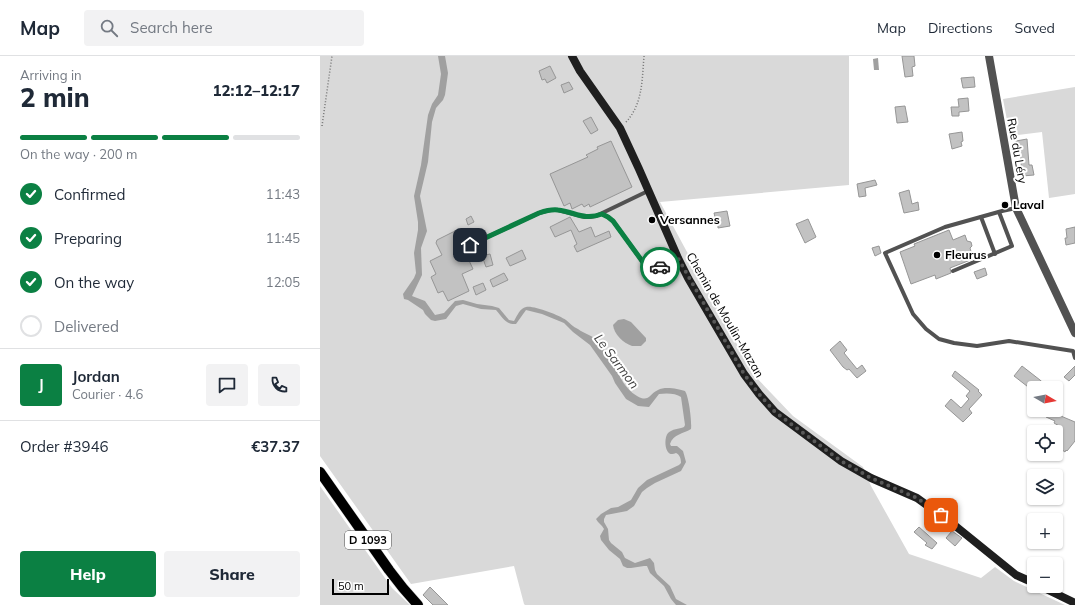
<!DOCTYPE html>
<html lang="en">
<head>
<meta charset="utf-8">
<style>
  :root { --surface:#fff; --page:#f2f2f3; --text:#1f2937; --muted:#747a83; --line:#e0e1e3; --accent:#0b8043 }
  body { margin:0; font-family:Mulish,sans-serif; background:var(--page); color:var(--text); height:100vh; display:flex; flex-direction:column; font-size:15px; white-space:nowrap }
  * { box-sizing:border-box; margin:0 }
  p { font-size:13px; color:var(--muted) }
  .icon { flex:none; width:22px; height:22px; fill:none; stroke:currentColor; stroke-width:2; stroke-linecap:round; stroke-linejoin:round }
  .map { position:relative; flex:1; overflow:hidden }
  .sheet { display:flex; flex-direction:column; background:var(--surface); width:320px }
  .sheet>* { flex:none }
  .needle { width:26px; rotate:100deg }
  .buttons { position:absolute; left:707px; top:325px; display:grid; gap:8px }
  .buttons a { display:grid; place-items:center; width:36px; height:36px; border-radius:4px; background:var(--surface); box-shadow:0 1px 3px #0004; font-size:20px }
  .scale { position:absolute; left:12px; bottom:10px; width:57px; box-sizing:border-box; padding-left:4px; border:2px solid #000; border-top:0; font-size:11px; line-height:14px; white-space:nowrap; color:#000; -webkit-text-stroke:3px #fff; paint-order:stroke }
  .pin { position:absolute; display:grid; place-items:center; width:34px; height:34px; color:#fff; margin:-17px; border-radius:8px; box-shadow:0 2px 6px #0006 }
  .courier { position:absolute; display:grid; place-items:center; width:40px; height:40px; margin:-20px; border:3px solid #0b8043; border-radius:50%; background:#fff; color:#222; box-shadow:0 1px 5px #0007 }
  .head em { font-style:normal; font-weight:800 }
  .head div { display:flex; flex-direction:column-reverse }
  .head { display:flex; align-items:center; justify-content:space-between; height:68px; padding:0 20px }
  h1 { font-size:26px; font-weight:800; line-height:30px }
  .bar { display:grid; grid-template-columns:repeat(4,1fr); gap:6px 4px; align-content:center; height:48px; padding:0 20px }
  .bar i { height:5px; border-radius:3px; background:var(--line) }
  .bar .on { background:var(--accent) }
  .bar p { grid-column:span 4 }
  .line { display:flex; align-items:center; gap:10px; padding:0 20px; border-top:1px solid var(--line) }
  .line div { flex:1 }
  .round { display:grid; place-items:center; flex:none; width:42px; height:42px; border-radius:4px; background:var(--page) }
  ol { padding:0 20px; list-style:none }
  li { display:flex; align-items:center; gap:12px; height:44px }
  li p { margin-inline-start:auto }
  li .icon { padding:4px; border-radius:50%; background:var(--accent); color:#fff; stroke-width:4 }
  li:last-child { color:var(--muted) }
  li i { width:22px; height:22px; border:2px solid var(--line); border-radius:50% }
  .cta { display:flex; gap:8px; margin-top:auto; padding:8px 20px }
  .cta a { flex:1; height:46px; border-radius:4px; background:var(--accent); color:#fff; font-size:16px; font-weight:800; line-height:46px; text-align:center }
  .cta a+a { background:var(--page); color:var(--text) }
  header { display:flex; align-items:center; gap:24px; box-sizing:border-box; height:56px; padding:0 20px; background:var(--surface); border-bottom:1px solid var(--line) }
  header strong { font-size:19px }
  nav { display:flex; gap:22px; margin-inline-start:auto; font-size:14px }
  .search { width:280px; height:36px; background:var(--page); display:flex; align-items:center; gap:10px; box-sizing:border-box; padding:0 14px; border-radius:4px; color:var(--muted); font-size:15px }
  main { display:flex; flex:1; min-height:0 }
  .map>svg:first-child { display:block }
  .green { fill:#d9d9d9 }
  .water { fill:#a0a0a0 }
  .building { fill:#c2c2c2; stroke:#969696 }
  .lines { fill:none; stroke-linecap:round; stroke-linejoin:round }
  .primary-casing { stroke:#dbdbdb; stroke-width:11 }
  .path { stroke:#747474; stroke-width:1.5; stroke-dasharray:1 2; stroke-linecap:butt }
  .lane { stroke:#525252; stroke-width:4 }
  .street { stroke:#525252; stroke-width:8 }
  .secondary { stroke:#1f1f1f; stroke-width:8 }
  .primary { stroke:#000; stroke-width:10 }
  .done { stroke:#595959; stroke-width:4; stroke-dasharray:0 7.2 }
  .route { stroke:#0b8043; stroke-width:5 }
  .poi-dot { fill:#000; stroke:#fff; stroke-width:1.5 }
  .labels { text-anchor:middle; stroke-width:4; stroke-linejoin:round; paint-order:stroke }
  .shield { fill:#fff; stroke:#4c4c4c; stroke-width:1 }
  .shield-label { font-size:11px; font-weight:bold; fill:#000 }
  .street-label { font-size:12px; fill:#000; stroke:#fff }
  .poi-label { font-size:12px; font-weight:bold; fill:#000; stroke:#fff; text-anchor:start }
  .water-label { font-size:13px; font-style:italic; fill:#414141; stroke:#fff }
</style>
</head>
<body>
<header>
<strong>Map</strong>
<div class="search"><svg class="icon" aria-label="search" viewBox="0 0 24 24"><circle cx="10" cy="10" r="6"/><path d="M15 15l6 6"/></svg>Search here</div>
<nav><a>Map</a><a>Directions</a><a>Saved</a></nav>
</header>
<main>
<section class="sheet">
<div class="head"><div><h1>2 min</h1><p>Arriving in</p></div><em>12:12–12:17</em></div>
<div class="bar"><i class="on"></i><i class="on"></i><i class="on"></i><i></i><p>On the way · 200 m</p></div>
<ol>
<li><svg class="icon" aria-label="check" viewBox="0 0 24 24"><path d="M5 12l5 5 9-10"/></svg>Confirmed<p>11:43</p></li>
<li><svg class="icon" aria-label="check" viewBox="0 0 24 24"><path d="M5 12l5 5 9-10"/></svg>Preparing<p>11:45</p></li>
<li><svg class="icon" aria-label="check" viewBox="0 0 24 24"><path d="M5 12l5 5 9-10"/></svg>On the way<p>12:05</p></li>
<li><i></i>Delivered</li>
</ol>
<div class="line" style="height:72px"><b class="round" style="background:var(--accent);color:#fff">J</b><div><b>Jordan</b><p>Courier · 4.6</p></div><a class="round"><svg class="icon" aria-label="chat" viewBox="0 0 24 24"><path d="M4 5h16v11H9l-5 4z"/></svg></a><a class="round"><svg class="icon" aria-label="phone" viewBox="0 0 24 24"><path d="M5 4h4l2 5-3 2q2 4 5 5l2-3 5 2v4C11 20 4 13 5 4z"/></svg></a></div>
<div class="line" style="height:52px"><div>Order #3946</div><b>€37.37</b></div>
<div class="cta"><a>Help</a><a>Share</a></div>
</section>
<div class="map">
<svg width="755" height="549" viewBox="0 0 755 549">
  <rect width="100%" height="100%" fill="#fff"/>
  <g class="green">
    <polygon points="0,0 529,0 529,129 340,146 433,318 473,360 543,411 551,430 589,498 661,522 675,511 694,525 745,549 205,549 204,548 194,510 91,528 0,400"/>
    <polygon points="755,31 755,138 729,142 722,76 690,80 683,43"/>
    <polygon points="0,430 72,532 90,549 0,549"/>
  </g>
  <g class="water">
    <path d="M118,0H125L128,17L125,39L123,44L116,52L112,66L108,106L100,140L107,175L101,192L102,219L92,240L105,245L115,259L124,257L135,245L143,244L157,248L172,250L179,252L189,264L194,265C197,260 200,252 206,251C213,249 239,259 246,264C250,267 253,271 258,273C263,277 272,279 276,284C281,289 290,303 294,309C301,322 304,332 317,340C329,347 329,338 338,334C345,330 358,333 365,335C369,341 372,366 371,373C363,378 353,378 350,388L351,390H357L363,395L366,406L361,415L335,427L327,432L322,436L314,450L307,455L286,459L284,463V466L288,473L289,484L291,487L302,496L305,502L315,507L330,502L334,507L335,514L337,518L350,530L356,543L367,549H356L351,543L344,530L330,517L327,510H324L311,512H307L303,510L300,503L289,494L281,484L280,480L284,473C282,469 278,467 276,463L281,458L291,452L298,451L311,444L318,432L327,424L359,409L361,407C361,403 360,399 356,397C345,403 343,383 348,377C352,373 359,373 364,371L365,369L361,341C356,337 346,337 339,338L329,351L318,350L306,343L295,327L292,320L270,289L253,276L244,267L222,258L206,254L196,268C186,269 182,261 176,254L161,253L143,248L136,250L126,263L115,265L111,264L105,258L103,254L88,244L84,243L83,238L94,222L96,217L94,197L98,174V166L94,140L101,109L108,59L112,48L118,39L121,18Z"/>
    <polygon points="558,2 559,14 554,14 553,3"/>
    <path d="M304,263L311,266L326,282V285L321,290C318,290 314,290 312,290C303,287 294,278 293,269L298,264Z"/>
  </g>
  <g class="building">
    <polygon points="582,0 594,0 595,10 592,11 593,20 585,21"/>
    <polygon points="230,10 236,22 227,27 225,23 222,24 219,15"/>
    <polygon points="654,21 655,31 643,32 641,22"/>
    <polygon points="249,26 253,33 244,37 241,29"/>
    <polygon points="648,42 649,55 639,56 639,60 632,60 631,51 639,51 638,43"/>
    <polygon points="585,50 588,66 577,67 575,51"/>
    <polygon points="271,61 278,74 271,78 263,65"/>
    <polygon points="642,76 643,85 641,86 642,90 632,93 629,78"/>
    <polygon points="707,83 709,109 712,109 714,119 702,120 700,92 697,92 696,85"/>
    <polygon points="291,85 312,131 270,151 269,148 264,151 262,148 252,153 250,147 244,150 230,118 268,101 266,99 278,93 277,91"/>
    <polygon points="555,124 557,129 545,132 546,140 539,141 537,128"/>
    <polygon points="589,134 592,148 598,146 599,154 584,157 579,137"/>
    <polygon points="407,155 410,170 398,172 398,169 397,169 394,157"/>
    <polygon points="151,160 154,166 148,169 146,163"/>
    <polygon points="250,161 259,176 271,171 275,181 289,175 291,181 257,196 254,190 257,188 251,174 235,181 230,171"/>
    <polygon points="488,163 496,181 485,187 476,168"/>
    <polygon points="755,171 755,187 746,189 745,182 747,182 746,173"/>
    <polygon points="629,174 633,184 645,179 647,185 651,186 652,190 650,192 653,203 630,212 631,217 616,223 615,219 591,228 580,196 595,190 594,188"/>
    <polygon points="135,175 153,213 142,218 149,235 128,245 123,235 118,237 111,221 116,218 110,205 122,199 116,187 117,184"/>
    <polygon points="559,190 561,197 555,200 552,192"/>
    <polygon points="202,194 206,203 190,210 186,202"/>
    <polygon points="170,198 173,209 166,211 162,200"/>
    <polygon points="665,212 667,219 657,223 654,216"/>
    <polygon points="184,217 188,224 173,231 170,224"/>
    <polygon points="163,227 166,234 156,239 153,231"/>
    <polygon points="520,285 527,294 524,297 537,313 542,309 546,315 537,322 529,313 527,314 523,311 510,294"/>
    <polygon points="702,310 720,324 729,332 714,332 712,334 694,320"/>
    <polygon points="755,310 755,319 749,325 744,321"/>
    <polygon points="635,315 659,334 658,335 662,339 649,353 652,357 643,366 625,350 631,343 641,352 649,343 646,340 650,335 632,320"/>
    <polygon points="729,355 755,366 755,385 747,395 746,394 745,396 738,391 741,388 736,385 736,380 741,371 734,367 735,365 726,361"/>
    <polygon points="599,471 617,487 612,493 605,489 607,487 594,476"/>
    <polygon points="632,475 642,482 635,490 626,482"/>
    <polygon points="110,531 128,549 113,549 103,539"/>
  </g>
  <g class="lines">
    <g class="primary-casing">
      <polyline id="primary" points="0,416 69,514 83,532 98,549"/>
    </g>
    <g class="path">
      <path d="M306,66C323,48 322,23 324,0"/>
      <polyline points="2,70 12,0"/>
    </g>
    <g class="lane">
      <polyline points="696,152 682,155 625,171 565,197 593,258 606,273 619,283 634,287 657,290 689,285 753,295 755,302"/>
      <path d="M282,158L288,161L293,165L325,209C338,214 346,210 358,203"/>
      <polyline points="661,161 675,198"/>
      <polyline points="150,189 219,157 230,154 238,154 265,161 270,161 276,160 328,135"/>
      <polyline points="633,215 692,190 679,156"/>
    </g>
    <polyline class="street" points="669,0 696,152 755,277"/>
    <g class="secondary">
      <polyline points="252,0 260,15 300,72 319,113 358,202 368,222 424,318 439,338 455,356 521,405 551,422 597,442 633,468 696,519 714,527"/>
      <polyline points="720,530 755,547"/>
    </g>
    <use href="#primary" class="primary"/>
  </g>
  <g class="lines">
    <polyline class="done" points="340,211 349,208 358,202 424,318 439,338 455,356 521,405 551,422 597,442 621,459"/>
    <path class="route" d="M150,189L219,157C225,155 231,153 238,154C255,156 264,165 282,158L288,161L293,165L325,209L332,212L340,211"/>
  </g>
  <g class="poi-dot">
    <circle cx="685" cy="149" r="4"/>
    <circle cx="332" cy="164" r="4"/>
    <circle cx="617" cy="199" r="4"/>
  </g>
  <g class="labels">
    <rect class="shield" x="25" y="475" width="46" height="18" rx="3"/>
    <g class="shield-label">
      <text x="48" y="488">D 1093</text>
    </g>
    <g class="street-label">
      <text transform="translate(697 95) rotate(80)" y="4">Rue du Léry</text>
      <text transform="translate(405 259) rotate(60)" y="4">Chemin de Moulin-Mazan</text>
    </g>
    <g class="poi-label">
      <text x="693" y="153">Laval</text>
      <text x="340" y="168">Versannes</text>
      <text x="625" y="203">Fleurus</text>
    </g>
    <g class="water-label">
      <text transform="translate(297 305) rotate(53)" y="5">Le Sarmon</text>
    </g>
  </g>
</svg>
<div class="buttons">
<a><svg class="needle" viewBox="-14 -14 28 28"><path d="M0-13l5 13h-10z" fill="#e53935"/><path d="M0 13l5-13h-10z" fill="#747a83"/></svg></a>
<a><svg class="icon" aria-label="locate" viewBox="0 0 24 24"><circle cx="12" cy="12" r="6"/><path d="M12 2v4M12 18v4M2 12h4M18 12h4"/></svg></a>
<a><svg class="icon" aria-label="layers" viewBox="0 0 24 24"><path d="M12 4l9 5-9 5-9-5zM3 14l9 5 9-5"/></svg></a>
<a>+</a>
<a>−</a>
</div>
<div class="scale">50 m</div>
<div class="pin" style="left:621px;top:459px;background:#ea580c"><svg class="icon" aria-label="bag" viewBox="0 0 24 24"><path d="M5 8h14l-1 12H6zM9 8a3 3 0 0 1 6 0"/></svg></div>
<div class="pin" style="left:150px;top:189px;background:#1f2937"><svg class="icon" aria-label="home" viewBox="0 0 24 24"><path d="M3 11l9-7 9 7M6 9v11h12V9"/></svg></div>
<div class="courier" style="left:340px;top:211px"><svg class="icon" aria-label="car" viewBox="0 0 24 24"><path d="M5 17H2v-5l4-1 3-4h7l3 4 3 1v5h-3M9 17h6M6 11h13"/><circle cx="7" cy="17" r="2"/><circle cx="17" cy="17" r="2"/></svg></div>
</div>
</main>
</body>
</html>
